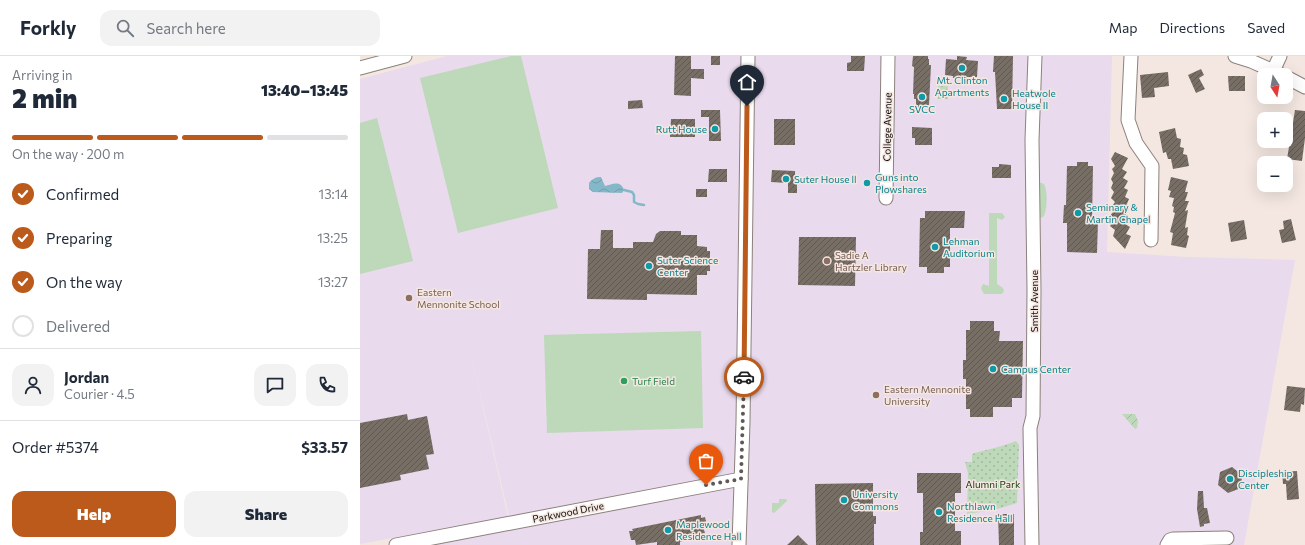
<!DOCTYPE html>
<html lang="en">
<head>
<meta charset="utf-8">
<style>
  :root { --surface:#fff; --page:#f2f2f3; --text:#1f2937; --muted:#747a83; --line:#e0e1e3; --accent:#bb5a1a }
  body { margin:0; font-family:Commissioner,sans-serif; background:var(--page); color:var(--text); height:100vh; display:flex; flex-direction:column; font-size:15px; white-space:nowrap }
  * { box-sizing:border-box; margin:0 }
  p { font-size:13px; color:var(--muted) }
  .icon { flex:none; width:22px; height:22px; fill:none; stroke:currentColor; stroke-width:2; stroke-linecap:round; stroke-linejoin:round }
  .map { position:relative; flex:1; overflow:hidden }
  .side { display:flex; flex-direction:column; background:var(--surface); width:360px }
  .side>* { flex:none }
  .needle { width:26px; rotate:169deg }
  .fabs { position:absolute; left:897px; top:12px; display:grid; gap:8px }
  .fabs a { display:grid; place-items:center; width:36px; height:36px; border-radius:8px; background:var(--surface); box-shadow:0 4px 16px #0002; font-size:20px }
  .pin { position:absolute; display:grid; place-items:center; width:34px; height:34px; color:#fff; margin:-41px -17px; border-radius:50% 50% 50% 0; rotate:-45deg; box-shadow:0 0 4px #0007 }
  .pin .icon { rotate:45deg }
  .courier { position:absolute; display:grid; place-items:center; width:40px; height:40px; margin:-20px; border:3px solid #bb5a1a; border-radius:50%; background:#fff; color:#222; box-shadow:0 1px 5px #0007 }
  .head em { font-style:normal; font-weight:800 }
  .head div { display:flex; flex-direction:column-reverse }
  .head { display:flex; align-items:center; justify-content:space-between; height:68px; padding:0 12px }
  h1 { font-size:26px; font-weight:800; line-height:30px }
  .bar { display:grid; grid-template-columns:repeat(4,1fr); gap:6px 4px; align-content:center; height:48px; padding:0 12px }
  .bar i { height:5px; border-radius:3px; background:var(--line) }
  .bar .active { background:var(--accent) }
  .bar p { grid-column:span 4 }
  .line { display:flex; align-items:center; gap:10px; padding:0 12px; border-top:1px solid var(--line) }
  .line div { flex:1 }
  .round { display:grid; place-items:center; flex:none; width:42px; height:42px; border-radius:12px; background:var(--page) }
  ol { padding:0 12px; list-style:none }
  li { display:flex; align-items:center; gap:12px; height:44px }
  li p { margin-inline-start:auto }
  li .icon { padding:4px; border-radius:50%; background:var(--accent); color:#fff; stroke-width:4 }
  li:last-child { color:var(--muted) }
  li i { width:22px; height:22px; border:2px solid var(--line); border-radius:50% }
  .primary-button { display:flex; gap:8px; margin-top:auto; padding:8px 12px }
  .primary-button a { flex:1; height:46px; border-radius:12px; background:var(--accent); color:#fff; font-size:16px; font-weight:800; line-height:46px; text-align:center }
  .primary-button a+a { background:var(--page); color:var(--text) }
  header { display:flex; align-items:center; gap:24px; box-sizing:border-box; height:56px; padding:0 20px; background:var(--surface); border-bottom:1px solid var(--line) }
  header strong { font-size:19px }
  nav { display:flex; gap:22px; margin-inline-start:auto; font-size:14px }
  .search { width:280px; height:36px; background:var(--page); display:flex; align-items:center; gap:10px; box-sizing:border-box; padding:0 14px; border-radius:12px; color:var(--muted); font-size:15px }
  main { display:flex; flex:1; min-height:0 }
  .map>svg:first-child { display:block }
  .education { fill:#e9daed }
  .grass { fill:#bdd9b9 }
  .park { fill:url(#park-dots) }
  .garden { fill:url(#garden-furrows) }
  .water { fill:url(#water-waves) }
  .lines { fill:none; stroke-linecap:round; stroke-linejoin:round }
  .stream { stroke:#84b8c9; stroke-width:2.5 }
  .building { fill:url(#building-hatch) }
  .minor-casing { stroke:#8c817c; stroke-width:15 }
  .minor { stroke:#fff; stroke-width:13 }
  .done { stroke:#5f5855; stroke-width:4; stroke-dasharray:0 7.2 }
  .route { stroke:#bb5a1a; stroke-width:5 }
  .culture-dot { fill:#0f9aa8; stroke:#f4e7e1; stroke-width:1.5 }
  .education-dot { fill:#8d6e63; stroke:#f4e7e1; stroke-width:1.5 }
  .leisure-dot { fill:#2e9e5b; stroke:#f4e7e1; stroke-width:1.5 }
  .labels { text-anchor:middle; stroke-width:3; stroke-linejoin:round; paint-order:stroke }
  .culture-label { font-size:10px; fill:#0d838f; stroke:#f4e7e1; text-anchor:start }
  .street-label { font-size:10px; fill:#0f0b09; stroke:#f4e7e1 }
  .education-label { font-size:10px; fill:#785e54; stroke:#f4e7e1; text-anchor:start }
  .leisure-label { font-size:10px; fill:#27864d; stroke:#f4e7e1; text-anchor:start }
  .park-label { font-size:10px; fill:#0b3808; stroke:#f4e7e1 }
</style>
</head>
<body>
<header>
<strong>Forkly</strong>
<div class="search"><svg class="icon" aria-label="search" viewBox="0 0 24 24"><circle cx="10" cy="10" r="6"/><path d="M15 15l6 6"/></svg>Search here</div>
<nav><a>Map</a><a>Directions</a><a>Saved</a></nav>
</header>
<main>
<section class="side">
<div class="head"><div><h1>2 min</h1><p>Arriving in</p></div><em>13:40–13:45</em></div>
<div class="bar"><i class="active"></i><i class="active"></i><i class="active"></i><i></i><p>On the way · 200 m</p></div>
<ol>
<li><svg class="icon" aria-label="check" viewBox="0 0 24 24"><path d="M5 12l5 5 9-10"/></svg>Confirmed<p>13:14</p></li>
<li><svg class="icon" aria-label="check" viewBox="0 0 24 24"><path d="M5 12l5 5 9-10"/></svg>Preparing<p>13:25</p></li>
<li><svg class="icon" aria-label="check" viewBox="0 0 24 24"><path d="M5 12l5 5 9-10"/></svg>On the way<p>13:27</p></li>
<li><i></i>Delivered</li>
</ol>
<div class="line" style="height:72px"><a class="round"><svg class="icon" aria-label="person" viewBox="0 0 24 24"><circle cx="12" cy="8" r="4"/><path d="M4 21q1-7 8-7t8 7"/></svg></a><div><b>Jordan</b><p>Courier · 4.5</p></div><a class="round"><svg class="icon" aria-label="chat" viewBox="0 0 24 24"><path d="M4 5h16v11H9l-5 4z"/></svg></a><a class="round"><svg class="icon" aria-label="phone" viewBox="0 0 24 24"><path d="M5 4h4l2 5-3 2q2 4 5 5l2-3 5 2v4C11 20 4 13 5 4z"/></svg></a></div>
<div class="line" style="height:52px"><div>Order #5374</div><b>$33.57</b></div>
<div class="primary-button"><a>Help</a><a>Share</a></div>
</section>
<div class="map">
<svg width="945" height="489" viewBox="0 0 945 489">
  <defs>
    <pattern id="park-dots" width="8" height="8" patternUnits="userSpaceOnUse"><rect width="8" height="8" fill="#bdd9b9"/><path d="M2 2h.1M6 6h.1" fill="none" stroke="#a1b99e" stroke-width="1.8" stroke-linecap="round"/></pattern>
    <pattern id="garden-furrows" width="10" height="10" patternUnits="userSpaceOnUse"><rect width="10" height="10" fill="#bdd9b9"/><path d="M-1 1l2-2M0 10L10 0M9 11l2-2" fill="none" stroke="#a1b99e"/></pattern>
    <pattern id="water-waves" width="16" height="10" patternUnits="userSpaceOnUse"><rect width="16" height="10" fill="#84b8c9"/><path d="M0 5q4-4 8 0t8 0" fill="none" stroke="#719dab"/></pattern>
    <pattern id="building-hatch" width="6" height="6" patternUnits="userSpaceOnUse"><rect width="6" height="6" fill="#776e66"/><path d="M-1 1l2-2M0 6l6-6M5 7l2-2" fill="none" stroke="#605952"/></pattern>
  </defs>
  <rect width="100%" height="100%" fill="#f4e7e1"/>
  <polygon class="education" points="87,0 752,0 747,196 826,201 935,204 884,489 70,489 152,473 106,277 148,461 0,488 0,23"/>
  <g class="grass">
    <polygon points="151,0 161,0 198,152 98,177 60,22"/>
    <polygon points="17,62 53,205 0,218 0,67"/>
    <path d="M679,126L684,128C688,136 687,152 684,160L681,162L679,161Z"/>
    <polygon points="629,157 642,157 645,161 642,164 637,162 637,228 643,232 644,235 642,238 624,238 621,232 623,228 629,230"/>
    <polygon points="341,275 343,372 187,377 184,279"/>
    <polygon points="419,443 426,443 427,445 414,457 412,456 412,447 419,447"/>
  </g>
  <g class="park">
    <rect x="578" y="30" width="10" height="13"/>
    <path d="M656,385L659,389L657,447L634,454L607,458L608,417L605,406H612V398C627,393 642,391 656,385Z"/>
  </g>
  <polygon class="garden" points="762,358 775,358 778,365 777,372 775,373"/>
  <path class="water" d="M241,121L245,130C252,128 261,124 264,134L262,137L233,136L229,133V127C233,122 236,121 241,121Z"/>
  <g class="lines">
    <polyline class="stream" points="264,134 272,136 274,139 274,146 278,148 284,149"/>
  </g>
  <g class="building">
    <polygon points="315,0 331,0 331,13 344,13 344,23 331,22 331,40 314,39"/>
    <rect x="351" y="0" width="9" height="9"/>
    <polygon points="491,0 505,0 504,15 487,15 487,7 491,6"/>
    <polygon points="553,0 568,0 568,3 569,3 569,9 571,9 569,49 566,49 565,52 558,52 558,49 556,49 556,43 554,43 554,38 553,38 554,11 552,10"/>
    <polygon points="597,0 607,1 606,4 618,5 617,21 607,21 607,22 593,22 593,20 585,19 586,3 597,4"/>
    <polygon points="634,0 653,0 652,53 637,53 635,16 633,16"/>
    <polygon points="841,13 844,19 839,22 845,33 836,37 828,19"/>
    <polygon points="808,16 809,30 794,32 795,41 782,42 780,19"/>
    <polygon points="868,20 885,20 885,35 869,35"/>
    <polygon points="282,44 283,52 268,53 268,45"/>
    <polygon points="341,54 360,54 361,85 349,85 349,61 341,61"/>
    <polygon points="935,54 945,55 945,82 942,105 927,103"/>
    <polygon points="311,63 335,63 335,81 310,81"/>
    <rect x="414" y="63" width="21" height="26"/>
    <polygon points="552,71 572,72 572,89 555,89 555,82 552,82"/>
    <polygon points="815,72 817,82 821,83 820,91 824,92 823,98 827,99 829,110 813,113 811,103 808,103 806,96 803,97 799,76"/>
    <polygon points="755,96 768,102 762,113 767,116 763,122 768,125 764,132 768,134 765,141 769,143 766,150 769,152 766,159 768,162 765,168 770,171 766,178 771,180 765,193 753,180 755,174 750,170 753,165 749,161 753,156 750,153 755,146 751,142 754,136 751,132 753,127 751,123 754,117 752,113 755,110 751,103"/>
    <polygon points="717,106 728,106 728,110 733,110 732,165 738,165 737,197 707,196 707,167 703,167 704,149 706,149 707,110 717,110"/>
    <polygon points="639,108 651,109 651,122 632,122 632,111 639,111"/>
    <polygon points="349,113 367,113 367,126 348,126"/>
    <polygon points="412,114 435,115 435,120 437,120 437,137 428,137 428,127 411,126"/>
    <polygon points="811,121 828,125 825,136 828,136 825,145 829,145 825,155 828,154 825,172 828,171 827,179 829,180 826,192 811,189 813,177 810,176 815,157 813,156 814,151 812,150 814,142 809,141 811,135 808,134"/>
    <rect x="336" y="133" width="11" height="8"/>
    <polygon points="565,155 605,155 604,172 590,172 590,211 584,211 584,217 567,217 567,211 559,211 560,162 565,162"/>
    <polygon points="931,163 936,184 922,187 919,174 924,173 923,165"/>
    <polygon points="884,164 887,183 871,186 868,167"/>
    <polygon points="241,174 253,174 253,192 273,192 273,186 293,186 296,178 300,175 321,175 321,179 337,179 337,190 347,191 347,195 350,195 350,215 347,215 347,219 337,219 337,239 287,238 287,244 227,243 228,193 240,193"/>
    <polygon points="439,181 496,181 495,230 438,229"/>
    <polygon points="610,265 634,265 634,275 640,275 639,285 663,285 662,342 652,342 652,351 633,351 633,361 610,361 610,353 606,353 606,323 603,323 603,304 606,304 606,274 610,274"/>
    <polygon points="927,330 945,332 944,349 941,348 940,356 924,354"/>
    <polygon points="47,358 48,364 67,360 74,398 66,399 69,413 40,419 41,424 0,432 0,367"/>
    <polygon points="872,411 882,419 881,432 868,437 858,429 860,416"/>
    <polygon points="937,415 939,443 927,444 926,428 923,428 922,416"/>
    <polygon points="557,417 601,417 601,437 595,437 595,475 601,475 601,489 560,489 560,476 563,476 563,437 557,437"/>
    <polygon points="513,427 513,460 516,460 516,468 514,468 514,489 456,489 455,428"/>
    <polygon points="838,435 843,435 844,452 847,452 850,467 844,468 844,470 840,471 837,453"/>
    <polygon points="638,458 654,458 654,489 639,489"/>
    <polygon points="341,459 341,462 345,461 347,470 343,471 345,477 322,481 323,485 320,486 320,489 297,489 297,486 276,489 275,484 271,484 269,475 273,475 272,473"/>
    <polygon points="438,479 448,489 427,489"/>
  </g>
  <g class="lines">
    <g class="minor-casing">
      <g id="minor">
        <polyline points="771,0 768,64 776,87 792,110 791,184"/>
        <polyline points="875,0 891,5 922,19"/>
        <polyline points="0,12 45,0"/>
        <polyline points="913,15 920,0"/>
        <polyline points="926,21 945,31"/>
        <polyline points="526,142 528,0"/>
        <polyline points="36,489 381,423"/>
        <polyline points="379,489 383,366 388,0"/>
        <polyline points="672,489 670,372 673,360 674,234 672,84 675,0"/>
        <polyline points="807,489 810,484 813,483 867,482"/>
      </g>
    </g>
    <use href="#minor" class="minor"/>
  </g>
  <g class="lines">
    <polyline class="done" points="346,429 381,423 384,321"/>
    <polyline class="route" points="384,321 387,50"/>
  </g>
  <g class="culture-dot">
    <circle cx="602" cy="12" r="4"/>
    <circle cx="562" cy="41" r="4"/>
    <circle cx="644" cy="43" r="4"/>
    <circle cx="355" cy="73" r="4"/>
    <circle cx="426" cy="123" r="4"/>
    <circle cx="507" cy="127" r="4"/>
    <circle cx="718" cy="157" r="4"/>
    <circle cx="575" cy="191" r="4"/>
    <circle cx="289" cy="210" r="4"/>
    <circle cx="633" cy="313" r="4"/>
    <circle cx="870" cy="423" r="4"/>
    <circle cx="484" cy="444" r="4"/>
    <circle cx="579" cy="456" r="4"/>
    <circle cx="308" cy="474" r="4"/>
  </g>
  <g class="education-dot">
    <circle cx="467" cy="205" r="4"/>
    <circle cx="49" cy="242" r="4"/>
    <circle cx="516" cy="339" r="4"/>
  </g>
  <circle class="leisure-dot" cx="264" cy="325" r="4"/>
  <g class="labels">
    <g class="culture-label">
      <text x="602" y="28" text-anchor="middle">Mt. Clinton<tspan x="602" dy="12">Apartments</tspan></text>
      <text x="652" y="41">Heatwole<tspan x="652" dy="12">House II</tspan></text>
      <text x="562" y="57" text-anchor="middle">SVCC</text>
      <text x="347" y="77" text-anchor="end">Rutt House</text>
      <text x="515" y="125">Guns into<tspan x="515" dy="12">Plowshares</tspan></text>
      <text x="434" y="127">Suter House ll</text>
      <text x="726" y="155">Seminary &amp;<tspan x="726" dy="12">Martin Chapel</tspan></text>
      <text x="583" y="189">Lehman<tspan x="583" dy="12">Auditorium</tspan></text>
      <text x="297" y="208">Suter Science<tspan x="297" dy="12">Center</tspan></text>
      <text x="641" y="317">Campus Center</text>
      <text x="878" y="421">Discipleship<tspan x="878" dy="12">Center</tspan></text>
      <text x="492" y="442">University<tspan x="492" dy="12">Commons</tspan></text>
      <text x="587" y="454">Northlawn<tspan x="587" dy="12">Residence Hall</tspan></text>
      <text x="316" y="472">Maplewood<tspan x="316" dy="12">Residence Hall</tspan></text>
    </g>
    <g class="street-label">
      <text transform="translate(527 71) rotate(-89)" y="4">College Avenue</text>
      <text transform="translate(674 245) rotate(-90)" y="4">Smith Avenue</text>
      <text transform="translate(208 456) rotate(-11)" y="4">Parkwood Drive</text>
    </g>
    <g class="education-label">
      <text x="475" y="203">Sadie A<tspan x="475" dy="12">Hartzler Library</tspan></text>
      <text x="57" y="240">Eastern<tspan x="57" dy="12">Mennonite School</tspan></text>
      <text x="524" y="337">Eastern Mennonite<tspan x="524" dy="12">University</tspan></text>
    </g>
    <g class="leisure-label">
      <text x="272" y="329">Turf Field</text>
    </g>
    <g class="park-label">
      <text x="633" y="432">Alumni Park</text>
    </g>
  </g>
</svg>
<div class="fabs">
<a><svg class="needle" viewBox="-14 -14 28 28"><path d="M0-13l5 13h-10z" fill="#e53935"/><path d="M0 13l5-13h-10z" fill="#747a83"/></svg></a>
<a>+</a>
<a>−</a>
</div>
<div class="pin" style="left:346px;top:429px;background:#ea580c"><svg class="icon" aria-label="bag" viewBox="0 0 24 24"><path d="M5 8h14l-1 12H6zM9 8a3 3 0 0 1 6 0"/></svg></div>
<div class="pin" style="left:387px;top:50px;background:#1f2937"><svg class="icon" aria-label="home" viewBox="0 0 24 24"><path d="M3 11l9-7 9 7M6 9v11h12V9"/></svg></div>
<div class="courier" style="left:384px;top:321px"><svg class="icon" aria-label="car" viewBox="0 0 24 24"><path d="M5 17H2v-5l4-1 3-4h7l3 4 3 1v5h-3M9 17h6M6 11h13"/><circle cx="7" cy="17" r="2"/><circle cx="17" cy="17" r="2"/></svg></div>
</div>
</main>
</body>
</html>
